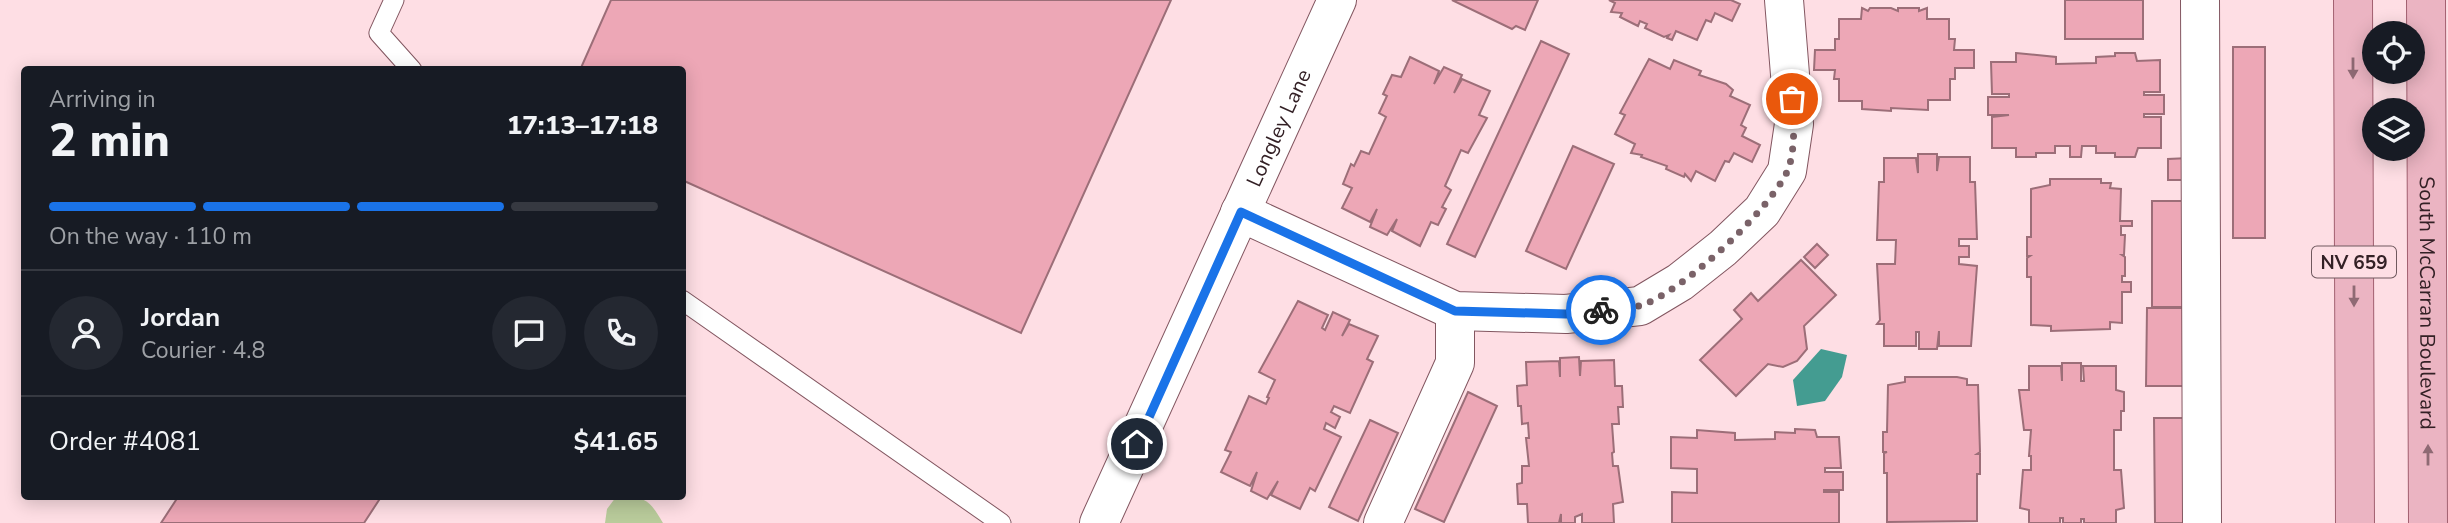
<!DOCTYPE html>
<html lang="en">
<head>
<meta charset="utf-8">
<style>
  :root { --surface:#171b24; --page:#242831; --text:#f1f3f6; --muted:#9ea1a6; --line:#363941; --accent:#1a73e8 }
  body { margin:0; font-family:"Nunito Sans",sans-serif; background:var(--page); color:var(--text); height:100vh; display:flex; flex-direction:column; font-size:26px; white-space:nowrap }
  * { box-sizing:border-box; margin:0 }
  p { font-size:23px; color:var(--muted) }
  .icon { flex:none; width:38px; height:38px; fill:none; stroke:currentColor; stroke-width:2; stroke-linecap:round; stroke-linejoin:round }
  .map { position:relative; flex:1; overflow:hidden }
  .sheet { position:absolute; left:21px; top:66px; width:665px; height:434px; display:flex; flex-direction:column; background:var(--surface); border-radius:7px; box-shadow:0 4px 18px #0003 }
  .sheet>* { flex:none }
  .buttons { position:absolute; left:2362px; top:21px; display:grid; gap:14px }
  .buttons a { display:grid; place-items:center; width:63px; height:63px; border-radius:50%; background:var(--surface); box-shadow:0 4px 18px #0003; font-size:35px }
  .pin { position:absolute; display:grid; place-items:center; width:60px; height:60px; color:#fff; margin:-30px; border:4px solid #fff; border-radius:50%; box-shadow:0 2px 7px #0007 }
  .courier { position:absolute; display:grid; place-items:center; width:70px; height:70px; margin:-35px; border:5px solid #1a73e8; border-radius:50%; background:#fff; color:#222; box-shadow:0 2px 9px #0007 }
  .head em { font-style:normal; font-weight:800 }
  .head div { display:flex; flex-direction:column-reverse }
  .head { display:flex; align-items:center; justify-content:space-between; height:119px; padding:0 28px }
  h1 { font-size:46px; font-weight:800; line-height:52px }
  .bar { display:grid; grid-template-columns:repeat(4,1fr); gap:10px 7px; align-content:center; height:84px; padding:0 28px }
  .bar i { height:9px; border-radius:5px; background:var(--line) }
  .bar .current { background:var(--accent) }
  .bar p { grid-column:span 4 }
  .line { display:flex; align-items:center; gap:18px; padding:0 28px; border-top:2px solid var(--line) }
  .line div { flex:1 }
  .round { display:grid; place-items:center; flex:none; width:74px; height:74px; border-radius:37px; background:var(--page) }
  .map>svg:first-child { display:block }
  .park { fill:#b9cb9b }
  .water { fill:#449c91 }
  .building { fill:#eda7b6; stroke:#9c6e78; stroke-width:2 }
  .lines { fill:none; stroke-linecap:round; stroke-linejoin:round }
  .service-casing { stroke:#825660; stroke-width:21 }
  .minor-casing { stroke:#825660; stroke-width:40 }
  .primary-casing { stroke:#a26070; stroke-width:40 }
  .service { stroke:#fff; stroke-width:19 }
  .minor { stroke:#fff; stroke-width:38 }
  .primary { stroke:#ebb4c2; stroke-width:38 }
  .oneway { fill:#8f6a74 }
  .done { stroke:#7a6268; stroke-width:7; stroke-dasharray:0 12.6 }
  .route { stroke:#1a73e8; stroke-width:9 }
  .labels { text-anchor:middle; stroke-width:6; stroke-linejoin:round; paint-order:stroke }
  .shield { fill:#fedee4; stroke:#70595e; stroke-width:2 }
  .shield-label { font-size:19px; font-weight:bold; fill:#332025 }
  .street-label { font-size:21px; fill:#332025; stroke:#fedee4 }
</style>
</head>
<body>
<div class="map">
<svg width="2448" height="523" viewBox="0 0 2448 523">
  <rect width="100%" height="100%" fill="#fedee4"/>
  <path class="park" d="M616,497C644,497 648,497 663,523H605L607,509Z"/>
  <polygon class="water" points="1821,349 1847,355 1842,377 1825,401 1797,406 1793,380"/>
  <g class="building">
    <polygon points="611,0 1171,0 1021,333 682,180 682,70 580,70"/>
    <polygon points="1452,0 1538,0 1525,30 1516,26 1512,29"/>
    <polygon points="1609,0 1731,0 1740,4 1732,21 1715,13 1711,22 1706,20 1697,40 1676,31 1672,40 1667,38 1669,35 1664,37 1645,28 1647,24 1640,21 1638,26 1620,17 1622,13 1611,12 1615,3"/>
    <rect x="2065" y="0" width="78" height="39"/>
    <polygon points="1862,8 1868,11 1870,8 1891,8 1898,11 1898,8 1919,8 1919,11 1927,8 1927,19 1949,19 1949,39 1955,39 1954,50 1974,50 1974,68 1955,68 1955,79 1950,79 1950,100 1928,100 1928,110 1891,108 1891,111 1862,109 1862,101 1839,101 1839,79 1834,79 1835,70 1814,70 1815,50 1835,50 1835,39 1839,39 1839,19 1861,19"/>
    <polygon points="1541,41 1569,54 1475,257 1447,244"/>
    <rect x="2233" y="47" width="32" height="191"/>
    <polygon points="2016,53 2056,57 2056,64 2096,63 2096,57 2115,56 2115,53 2135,53 2137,61 2160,60 2160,92 2144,92 2144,95 2164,95 2164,114 2144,114 2144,117 2161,117 2161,148 2138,148 2135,157 2115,157 2115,153 2096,153 2096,146 2082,146 2081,157 2070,157 2070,146 2055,146 2055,153 2036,153 2036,157 2016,157 2016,148 1992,148 1992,117 2009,115 1988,115 1988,97 2009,97 2009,94 1992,94 1991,62 2016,62"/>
    <polygon points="1410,57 1439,71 1434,84 1444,67 1462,75 1454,93 1462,79 1490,91 1479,115 1487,118 1468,153 1461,150 1445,186 1451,190 1442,207 1446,209 1438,225 1431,222 1420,246 1392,231 1397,219 1387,235 1370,227 1377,209 1370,222 1342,208 1352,188 1343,184 1351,164 1354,166 1361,151 1369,154 1386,117 1379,113 1387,96 1383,94 1392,75 1401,77"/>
    <polygon points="1649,59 1670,69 1674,60 1701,71 1699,75 1726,84 1733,90 1730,96 1750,105 1741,125 1746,128 1742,136 1760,145 1752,162 1734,153 1729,162 1725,161 1715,181 1696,171 1691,181 1685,174 1684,177 1666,169 1667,166 1641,157 1642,155 1631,153 1635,144 1615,134 1625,115 1620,113"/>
    <polygon points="1573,146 1614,164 1566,269 1526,251"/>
    <polygon points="1918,154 1937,154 1937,171 1939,157 1970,157 1970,182 1975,182 1977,239 1959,239 1959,246 1969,246 1969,257 1959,257 1959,264 1977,266 1971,346 1939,346 1939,331 1937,349 1919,349 1919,332 1916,332 1916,346 1884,346 1884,324 1877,324 1880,320 1877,264 1895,264 1896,240 1877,240 1879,182 1884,182 1884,158 1916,158 1918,173"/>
    <polygon points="2189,158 2189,180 2168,180 2168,159"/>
    <polygon points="2050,179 2101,179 2101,183 2111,183 2110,188 2121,189 2120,221 2132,221 2132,226 2121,226 2121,235 2125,235 2124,255 2122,255 2125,257 2125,276 2122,276 2122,282 2131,282 2131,292 2122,292 2122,323 2110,322 2110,329 2051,331 2051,326 2031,325 2031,277 2027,277 2027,258 2030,256 2027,256 2027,237 2031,237 2031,189 2050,185"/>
    <polygon points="2152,201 2184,201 2183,307 2152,307"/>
    <polygon points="1817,244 1828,255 1815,268 1804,257"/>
    <polygon points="1801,260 1836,295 1804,326 1807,349 1797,361 1783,367 1768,364 1736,396 1700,360 1742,319 1734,310 1751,293 1758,301"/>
    <polygon points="1298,301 1328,315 1322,328 1325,330 1333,312 1350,320 1342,336 1349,324 1378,336 1367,359 1373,362 1350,413 1334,406 1331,412 1340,417 1335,428 1326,423 1324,429 1341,437 1315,491 1310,488 1300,509 1271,495 1278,481 1267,499 1251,491 1257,472 1250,486 1221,472 1231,452 1225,450 1249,396 1266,404 1269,398 1267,397 1275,380 1259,372"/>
    <polygon points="2147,308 2190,308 2190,386 2146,386"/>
    <polygon points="1579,357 1580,376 1581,361 1614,360 1615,386 1622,386 1623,407 1618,407 1619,424 1612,424 1614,452 1612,453 1613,466 1618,466 1623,502 1613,504 1614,523 1582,523 1582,514 1575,517 1575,523 1561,523 1561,514 1559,523 1528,523 1527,504 1518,504 1517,484 1522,483 1522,466 1529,466 1526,438 1529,438 1528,423 1522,424 1521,406 1518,406 1517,386 1527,385 1526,362 1559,361 1560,377 1560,358"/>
    <polygon points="2062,363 2081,363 2081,381 2084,381 2083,366 2116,366 2116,390 2124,392 2124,411 2121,411 2121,430 2114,430 2114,470 2121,470 2124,508 2116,510 2116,523 2084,523 2084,519 2081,519 2081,523 2063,523 2063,518 2060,518 2060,523 2029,523 2029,510 2020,508 2023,470 2031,470 2031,456 2029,456 2031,430 2024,430 2019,390 2029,390 2029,366 2061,366 2062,381"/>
    <polygon points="1905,377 1957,377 1967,379 1967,385 1978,385 1980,452 1977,454 1980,454 1980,474 1977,474 1977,521 1887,522 1887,473 1884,473 1884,453 1887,452 1883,452 1883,432 1887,432 1888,385 1905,382"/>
    <polygon points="1468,392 1497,406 1444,522 1415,509"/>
    <polygon points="2154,418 2186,418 2188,523 2155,523"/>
    <polygon points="1370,420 1398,433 1358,521 1329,507"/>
    <polygon points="1795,429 1815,430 1817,437 1839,437 1841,468 1825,468 1825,472 1843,472 1843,490 1824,490 1824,492 1839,492 1839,523 1672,523 1672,492 1697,493 1697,469 1671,468 1671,437 1697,438 1697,430 1735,433 1735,440 1775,439 1775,432 1795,433"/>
    <polygon points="178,497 381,497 364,523 161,523"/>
  </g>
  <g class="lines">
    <g class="service-casing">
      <g id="service">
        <polyline points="394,0 379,33 412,70"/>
        <polyline points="682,300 1001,523"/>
      </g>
    </g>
    <g class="minor-casing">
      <g id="minor">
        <polyline points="2200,0 2202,523"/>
        <polyline points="1240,212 1455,311 1566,314 1640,306 1680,282 1723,248 1762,211 1787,171 1794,124 1784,0"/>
        <path id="s1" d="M1099,523L1337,0"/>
        <polyline points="1383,523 1455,363 1455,311"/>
      </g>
    </g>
    <g class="primary-casing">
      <g id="primary">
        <polyline points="2353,0 2355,523"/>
        <path id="s2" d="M2426,0L2428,523"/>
      </g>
    </g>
    <use href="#service" class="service"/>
    <use href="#minor" class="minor"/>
    <use href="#primary" class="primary"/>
  </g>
  <defs><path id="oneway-solid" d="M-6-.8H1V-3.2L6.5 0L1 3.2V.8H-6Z" transform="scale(1.75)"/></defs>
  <g class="oneway">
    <use href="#oneway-solid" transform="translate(2353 68) rotate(90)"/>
    <use href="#oneway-solid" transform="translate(2354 296) rotate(90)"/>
    <use href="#oneway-solid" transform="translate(2428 455) rotate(-90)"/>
  </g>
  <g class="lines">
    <path class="done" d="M1601,310C1613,309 1627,309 1639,306C1681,294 1766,213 1786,174C1796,154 1794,121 1792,99"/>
    <polyline class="route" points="1137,444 1241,212 1455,311 1566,314 1601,310"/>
  </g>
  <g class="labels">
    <rect class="shield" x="2312" y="246.5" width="84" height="31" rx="5"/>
    <g class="shield-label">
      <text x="2354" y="269">NV 659</text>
    </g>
    <g class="street-label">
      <text dy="7" stroke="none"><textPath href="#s1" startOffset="434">Longley Lane</textPath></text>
      <text dy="7" stroke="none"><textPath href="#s2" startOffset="303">South McCarran Boulevard</textPath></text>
    </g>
  </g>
</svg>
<div class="buttons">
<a><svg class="icon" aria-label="locate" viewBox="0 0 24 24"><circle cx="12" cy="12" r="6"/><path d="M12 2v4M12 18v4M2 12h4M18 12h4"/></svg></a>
<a><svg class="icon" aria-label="layers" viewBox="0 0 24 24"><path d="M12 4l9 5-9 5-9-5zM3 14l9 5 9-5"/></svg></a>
</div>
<div class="pin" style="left:1792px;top:99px;background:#ea580c"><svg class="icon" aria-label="bag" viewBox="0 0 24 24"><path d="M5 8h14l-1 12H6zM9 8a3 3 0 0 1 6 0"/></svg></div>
<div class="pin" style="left:1137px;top:444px;background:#1f2937"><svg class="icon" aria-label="home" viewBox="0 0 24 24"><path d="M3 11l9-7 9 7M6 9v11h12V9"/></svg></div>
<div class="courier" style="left:1601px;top:310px"><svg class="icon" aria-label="bike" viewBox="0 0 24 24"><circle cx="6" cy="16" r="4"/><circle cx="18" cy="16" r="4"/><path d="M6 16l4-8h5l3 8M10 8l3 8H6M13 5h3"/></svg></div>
<section class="sheet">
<div class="head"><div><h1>2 min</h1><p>Arriving in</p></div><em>17:13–17:18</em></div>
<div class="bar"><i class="current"></i><i class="current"></i><i class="current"></i><i></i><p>On the way · 110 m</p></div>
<div class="line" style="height:126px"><a class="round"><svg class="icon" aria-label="person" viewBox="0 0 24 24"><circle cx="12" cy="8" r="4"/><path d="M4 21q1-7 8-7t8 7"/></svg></a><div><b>Jordan</b><p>Courier · 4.8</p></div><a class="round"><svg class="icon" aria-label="chat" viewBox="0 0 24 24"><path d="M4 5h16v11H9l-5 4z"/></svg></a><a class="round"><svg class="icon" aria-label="phone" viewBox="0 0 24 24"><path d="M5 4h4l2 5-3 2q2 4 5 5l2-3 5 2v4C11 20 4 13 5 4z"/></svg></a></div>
<div class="line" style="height:91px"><div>Order #4081</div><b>$41.65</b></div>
</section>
</div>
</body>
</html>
